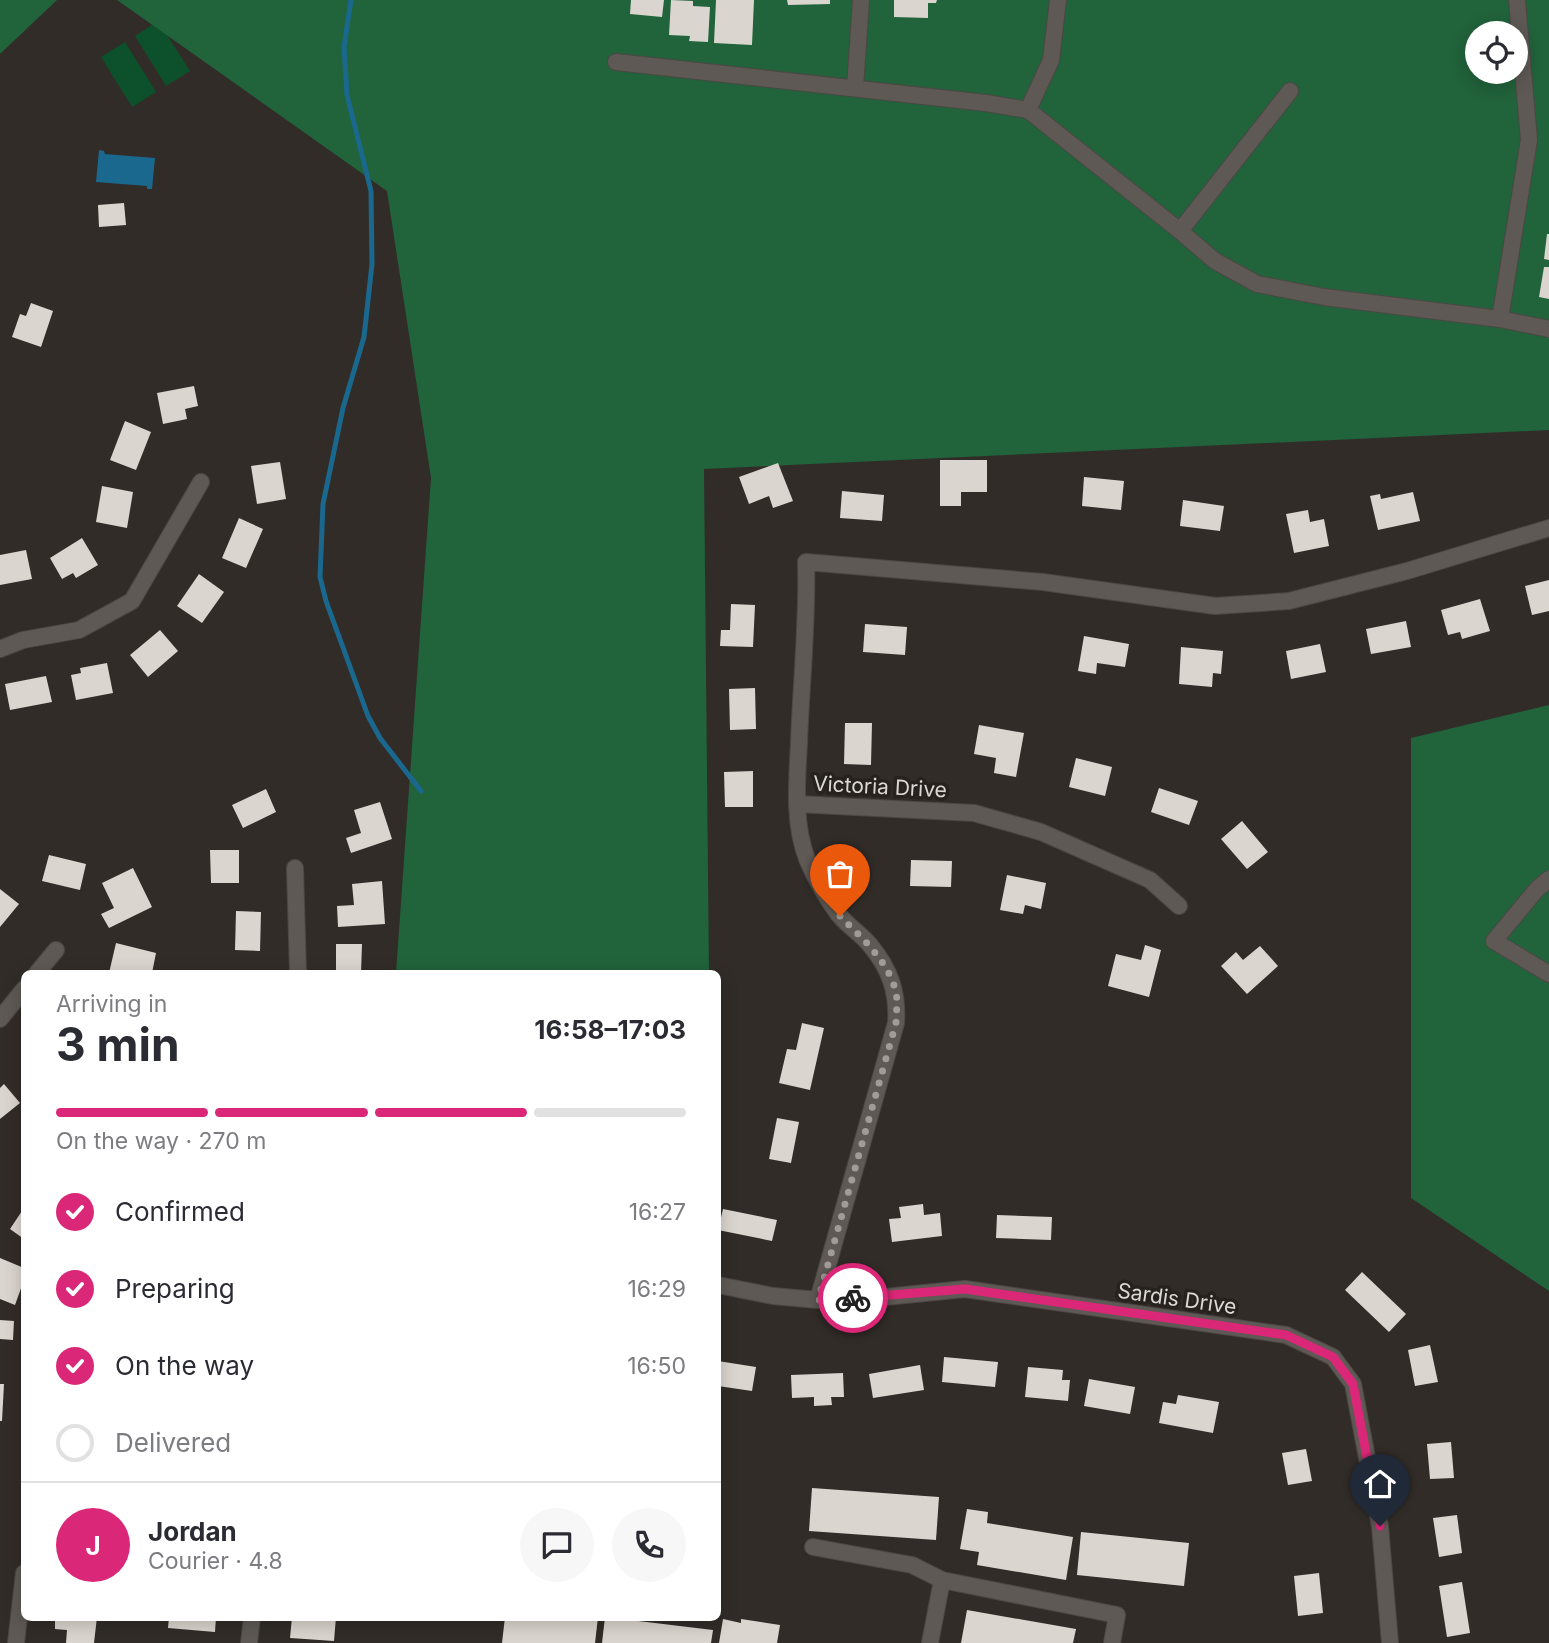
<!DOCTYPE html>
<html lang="en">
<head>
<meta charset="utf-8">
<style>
  :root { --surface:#fff; --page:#f7f7f7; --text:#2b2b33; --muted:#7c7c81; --line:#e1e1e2; --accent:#db2777 }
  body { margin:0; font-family:Inter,sans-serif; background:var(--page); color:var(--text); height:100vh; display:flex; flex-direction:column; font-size:26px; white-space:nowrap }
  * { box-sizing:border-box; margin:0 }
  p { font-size:23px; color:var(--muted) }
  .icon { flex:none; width:38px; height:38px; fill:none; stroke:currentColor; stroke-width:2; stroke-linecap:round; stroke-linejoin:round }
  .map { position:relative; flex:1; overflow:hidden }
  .panel { position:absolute; left:21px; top:970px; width:700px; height:651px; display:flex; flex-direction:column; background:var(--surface); border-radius:10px; box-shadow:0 4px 18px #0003 }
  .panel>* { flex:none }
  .controls { position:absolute; left:1465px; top:21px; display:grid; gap:14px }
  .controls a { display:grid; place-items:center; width:63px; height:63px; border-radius:50%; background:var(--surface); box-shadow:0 4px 18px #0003; font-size:35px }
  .pin { position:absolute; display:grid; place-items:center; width:60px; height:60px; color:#fff; margin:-72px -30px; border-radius:50% 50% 50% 0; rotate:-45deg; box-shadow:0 0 7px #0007 }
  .pin .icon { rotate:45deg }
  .courier { position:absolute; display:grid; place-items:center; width:70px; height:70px; margin:-35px; border:5px solid #db2777; border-radius:50%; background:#fff; color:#222; box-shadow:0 2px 9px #0007 }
  .overview em { font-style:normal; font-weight:700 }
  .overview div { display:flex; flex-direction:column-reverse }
  .overview { display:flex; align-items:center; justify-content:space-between; height:119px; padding:0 35px }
  h1 { font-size:46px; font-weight:700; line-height:52px }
  .bar { display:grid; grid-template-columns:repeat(4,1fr); gap:10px 7px; align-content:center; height:84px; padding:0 35px }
  .bar i { height:9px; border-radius:5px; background:var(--line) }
  .bar .selected { background:var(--accent) }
  .bar p { grid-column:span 4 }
  .line { display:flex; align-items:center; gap:18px; padding:0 35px; border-top:2px solid var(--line) }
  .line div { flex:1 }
  .round { display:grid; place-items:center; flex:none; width:74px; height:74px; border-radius:37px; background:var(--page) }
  ol { padding:0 35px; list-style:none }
  li { display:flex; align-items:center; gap:21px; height:77px }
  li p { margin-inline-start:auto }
  li .icon { padding:7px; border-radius:50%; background:var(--accent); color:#fff; stroke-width:4 }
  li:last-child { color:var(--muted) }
  li i { width:38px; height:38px; border:4px solid var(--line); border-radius:50% }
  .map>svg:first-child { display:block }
  .green { fill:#0c512b }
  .forest { fill:#21633b; fill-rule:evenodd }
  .water { fill:#1a688e }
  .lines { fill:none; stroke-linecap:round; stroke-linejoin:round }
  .stream { stroke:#1a688e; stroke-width:5 }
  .building { fill:#dbd5cf }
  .street-casing { stroke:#4b4744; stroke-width:18 }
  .street { stroke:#5e5954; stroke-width:16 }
  .done { stroke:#a09c98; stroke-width:7; stroke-dasharray:0 12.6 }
  .route { stroke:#db2777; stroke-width:9 }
  .labels { text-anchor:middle; stroke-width:7; stroke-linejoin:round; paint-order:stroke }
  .street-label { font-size:21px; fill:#dbd8d5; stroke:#27221e }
</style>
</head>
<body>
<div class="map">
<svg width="1549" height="1643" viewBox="0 0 1549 1643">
  <rect width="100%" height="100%" fill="#312c28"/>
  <g class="green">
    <polygon points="158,21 190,71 166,86 135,36"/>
    <polygon points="125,42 156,92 132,107 101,57"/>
  </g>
  <g class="forest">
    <polygon points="0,0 57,0 0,54"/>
    <path d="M117,0H1549V430L704,469L709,973H396L431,478L387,191ZM1477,33H1516V72H1477Z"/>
    <polygon points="1549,705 1549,1291 1411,1198 1411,738"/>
  </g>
  <polygon class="water" points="99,150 104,151 105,154 155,158 152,189 147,189 147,186 96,182"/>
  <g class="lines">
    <polyline class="stream" points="351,0 344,47 347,95 371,191 372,264 364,337 343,408 323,504 320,577 326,601 368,716 380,738 421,791"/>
  </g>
  <g class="building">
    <polygon points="631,0 664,0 662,17 630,14"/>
    <polygon points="671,0 693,1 693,6 710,7 708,42 689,41 690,36 669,35"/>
    <polygon points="716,0 754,0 752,45 714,43"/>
    <polygon points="787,0 830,0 830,4 788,5"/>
    <polygon points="894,0 937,0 936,3 928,3 928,18 894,17"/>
    <polygon points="124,203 126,225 99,227 98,205"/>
    <polygon points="1547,234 1549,234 1549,260 1544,259"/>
    <polygon points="1544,267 1549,267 1549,299 1539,297"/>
    <polygon points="31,303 53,311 41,347 12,337 20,314 26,316"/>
    <polygon points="194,386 198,406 185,409 187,419 163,424 157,393"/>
    <polygon points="125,421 151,432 136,470 110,460"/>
    <polygon points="940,460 987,460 987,492 961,492 961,506 940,506"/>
    <polygon points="280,462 286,499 257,504 251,466"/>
    <polygon points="778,463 793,501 773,508 769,496 749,504 739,477"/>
    <polygon points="1084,477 1124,481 1121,510 1082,506"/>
    <polygon points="102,486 133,492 127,528 96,522"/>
    <polygon points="842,491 884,495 882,521 840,518"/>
    <polygon points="1413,492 1420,521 1378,530 1370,496 1380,494 1381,499"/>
    <polygon points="1183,500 1224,506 1220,531 1180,526"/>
    <polygon points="1308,510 1310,522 1324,519 1329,546 1294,553 1286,514"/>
    <polygon points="239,518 263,529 246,568 222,558"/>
    <polygon points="82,538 98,565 76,578 73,573 62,579 50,558"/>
    <polygon points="26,550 32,579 0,585 0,555"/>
    <polygon points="199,574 224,592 202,623 177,606"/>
    <polygon points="1549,580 1549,611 1532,615 1525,586"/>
    <polygon points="1480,599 1490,631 1462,639 1460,632 1448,635 1441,610"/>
    <polygon points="731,604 755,605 753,647 720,646 721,630 730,630"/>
    <polygon points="1406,621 1411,647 1371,654 1366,629"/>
    <polygon points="865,624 907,627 905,655 863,652"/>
    <polygon points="160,630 178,651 148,677 130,655"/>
    <polygon points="1084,636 1129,644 1125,667 1097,663 1096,674 1078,671"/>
    <polygon points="1320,644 1326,672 1291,679 1286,651"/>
    <polygon points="1181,647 1223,651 1221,674 1213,673 1212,687 1179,684"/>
    <polygon points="107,663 113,693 76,700 71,675 81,673 80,668"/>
    <polygon points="46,676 52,702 10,710 5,684"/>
    <polygon points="755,688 756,729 730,730 729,689"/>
    <polygon points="845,723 872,723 871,765 844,764"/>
    <polygon points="979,725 1024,733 1016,777 994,773 996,758 974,754"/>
    <polygon points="1076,758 1112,767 1105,796 1069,787"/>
    <polygon points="753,771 753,807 725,807 724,772"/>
    <polygon points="1159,788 1198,801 1189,825 1151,812"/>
    <polygon points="266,789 276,812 243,828 232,805"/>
    <polygon points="380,802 392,839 351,853 346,838 361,833 354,810"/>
    <polygon points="1242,821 1268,852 1247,869 1221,839"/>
    <polygon points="210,850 239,850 239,883 211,883"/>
    <polygon points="49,855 86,864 80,890 42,881"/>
    <polygon points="911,860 952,861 951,887 910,886"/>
    <polygon points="133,868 152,907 109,928 101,914 114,908 102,883"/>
    <polygon points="1007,875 1046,883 1041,909 1025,905 1023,914 1000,910"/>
    <polygon points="382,881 385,924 338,927 337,906 354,905 352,884"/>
    <polygon points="0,889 19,904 0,927"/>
    <polygon points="236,911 261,912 260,951 235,950"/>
    <polygon points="116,943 156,953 152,973 109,973"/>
    <polygon points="336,944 362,944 361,973 336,973"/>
    <polygon points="1145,945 1161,950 1149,997 1108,986 1116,954 1141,960"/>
    <polygon points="1260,946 1278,966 1247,994 1221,966 1236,952 1243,960"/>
    <polygon points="802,1023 824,1028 810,1090 779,1083 787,1049 796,1050"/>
    <polygon points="4,1084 20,1103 0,1119 0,1088"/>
    <polygon points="777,1118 799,1122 791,1163 769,1159"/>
    <polygon points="923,1204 924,1215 940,1213 942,1236 892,1242 889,1219 901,1218 899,1207"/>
    <polygon points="24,1208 24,1239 10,1229"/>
    <polygon points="723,1209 777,1220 772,1241 718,1230"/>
    <polygon points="997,1215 1052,1217 1051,1240 996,1238"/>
    <polygon points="0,1258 24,1268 24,1280 15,1305 0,1299"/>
    <polygon points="1362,1272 1406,1314 1389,1332 1345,1290"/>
    <polygon points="0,1320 14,1321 13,1340 0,1339"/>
    <polygon points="1430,1345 1438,1382 1415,1386 1408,1350"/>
    <polygon points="944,1357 998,1362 995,1387 942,1382"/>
    <polygon points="718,1361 756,1367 752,1391 718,1386"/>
    <polygon points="920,1365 924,1390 873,1398 869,1374"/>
    <polygon points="1028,1367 1063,1370 1062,1380 1070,1380 1068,1401 1025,1397"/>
    <polygon points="843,1373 844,1397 831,1397 832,1405 814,1406 814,1397 792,1398 791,1375"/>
    <polygon points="1089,1379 1135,1387 1130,1414 1084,1406"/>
    <polygon points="0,1384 4,1384 2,1421 0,1421"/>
    <polygon points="1178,1395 1219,1402 1213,1433 1159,1423 1163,1402 1176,1404"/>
    <polygon points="1451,1442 1454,1478 1430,1479 1427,1444"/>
    <polygon points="1306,1449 1312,1481 1288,1485 1282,1453"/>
    <polygon points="812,1488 939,1497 936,1540 809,1531"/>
    <polygon points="967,1509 988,1512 987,1523 1073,1537 1066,1580 977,1565 979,1552 960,1549"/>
    <polygon points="1457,1515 1462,1553 1439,1557 1433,1518"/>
    <polygon points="1081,1532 1189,1543 1184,1586 1077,1575"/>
    <polygon points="1319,1573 1323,1613 1298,1616 1294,1576"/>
    <polygon points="1462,1582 1470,1633 1447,1637 1439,1586"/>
    <polygon points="967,1610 1076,1629 1073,1643 961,1643"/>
    <polygon points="55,1617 97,1617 94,1643 66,1643 67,1630 55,1629"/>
    <polygon points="169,1617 216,1617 215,1632 168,1628"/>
    <polygon points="292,1617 336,1617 334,1641 290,1638"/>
    <polygon points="505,1617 598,1617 595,1643 502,1643"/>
    <polygon points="605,1617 713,1630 711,1643 602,1643"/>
    <polygon points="723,1619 741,1623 741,1619 780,1625 777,1643 719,1643"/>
  </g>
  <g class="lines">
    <g class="street-casing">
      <g id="street">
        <polyline points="616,62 986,103 1028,110 1180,231 1215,261 1257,284 1324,297 1500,319 1549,329"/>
        <polyline points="855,88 861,0"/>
        <polyline points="1028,110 1051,60 1058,0"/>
        <polyline points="1180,231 1290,91"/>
        <polyline points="1500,319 1529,140 1517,0"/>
        <polyline points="0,649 23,640 79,630 132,601 201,482"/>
        <polyline points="797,804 974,813 1041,832 1150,880 1179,906"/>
        <polyline points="295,868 298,973"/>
        <polyline points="1549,879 1537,889 1494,941 1549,974"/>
        <polyline points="37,973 56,950"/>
        <polyline points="0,1019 24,989"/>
        <polyline points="718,1285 773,1296 818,1300 885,1297 965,1289 1286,1335 1333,1357 1353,1384 1380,1526 1390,1643"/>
        <path d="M818,1300L896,1023C898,992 890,969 870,945C861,934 848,926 839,915C827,899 815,878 807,859C793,823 797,781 799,743C801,683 808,622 806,562L1043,582L1215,606L1289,601L1407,571L1549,528"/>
        <polyline points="813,1547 912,1565 942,1580 1117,1615 1112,1643"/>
        <polyline points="16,1643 24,1573"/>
        <polyline points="249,1643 252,1617"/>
        <polyline points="930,1643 942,1580"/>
      </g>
    </g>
    <use href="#street" class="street"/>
  </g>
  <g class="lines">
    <path class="done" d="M840,916C863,939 895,967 897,1001C897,1008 896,1016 896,1023L818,1300L853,1298"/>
    <polyline class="route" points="853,1298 965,1289 1286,1335 1333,1357 1353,1384 1380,1526"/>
  </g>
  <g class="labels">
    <g class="street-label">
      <text transform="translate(880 787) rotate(3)" y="7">Victoria Drive</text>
      <text transform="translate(1177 1299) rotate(8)" y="7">Sardis Drive</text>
    </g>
  </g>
</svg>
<div class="controls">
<a><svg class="icon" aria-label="locate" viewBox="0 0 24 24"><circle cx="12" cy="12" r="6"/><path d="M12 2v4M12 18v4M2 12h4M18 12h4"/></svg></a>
</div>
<div class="pin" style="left:840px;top:916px;background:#ea580c"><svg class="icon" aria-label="bag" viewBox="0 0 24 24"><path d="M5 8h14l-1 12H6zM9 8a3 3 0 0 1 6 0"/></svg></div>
<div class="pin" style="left:1380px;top:1526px;background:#1f2937"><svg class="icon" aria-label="home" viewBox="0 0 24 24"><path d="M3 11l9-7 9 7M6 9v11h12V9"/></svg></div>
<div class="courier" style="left:853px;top:1298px"><svg class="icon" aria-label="bike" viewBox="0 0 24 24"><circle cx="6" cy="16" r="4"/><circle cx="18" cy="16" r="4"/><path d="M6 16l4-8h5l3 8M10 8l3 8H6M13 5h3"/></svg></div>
<section class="panel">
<div class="overview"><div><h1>3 min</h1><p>Arriving in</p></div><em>16:58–17:03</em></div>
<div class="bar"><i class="selected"></i><i class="selected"></i><i class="selected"></i><i></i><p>On the way · 270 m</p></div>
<ol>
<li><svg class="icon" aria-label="check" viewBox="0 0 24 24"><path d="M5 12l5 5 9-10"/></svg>Confirmed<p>16:27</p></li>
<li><svg class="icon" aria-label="check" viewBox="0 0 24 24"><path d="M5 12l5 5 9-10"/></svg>Preparing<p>16:29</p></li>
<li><svg class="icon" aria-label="check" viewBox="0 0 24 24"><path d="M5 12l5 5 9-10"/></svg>On the way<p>16:50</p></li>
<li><i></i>Delivered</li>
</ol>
<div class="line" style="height:126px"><b class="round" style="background:var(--accent);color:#fff">J</b><div><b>Jordan</b><p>Courier · 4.8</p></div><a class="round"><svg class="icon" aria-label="chat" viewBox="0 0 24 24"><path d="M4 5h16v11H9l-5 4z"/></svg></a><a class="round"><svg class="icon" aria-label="phone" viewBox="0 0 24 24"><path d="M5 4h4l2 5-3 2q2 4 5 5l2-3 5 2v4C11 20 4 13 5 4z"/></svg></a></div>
</section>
</div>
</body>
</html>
